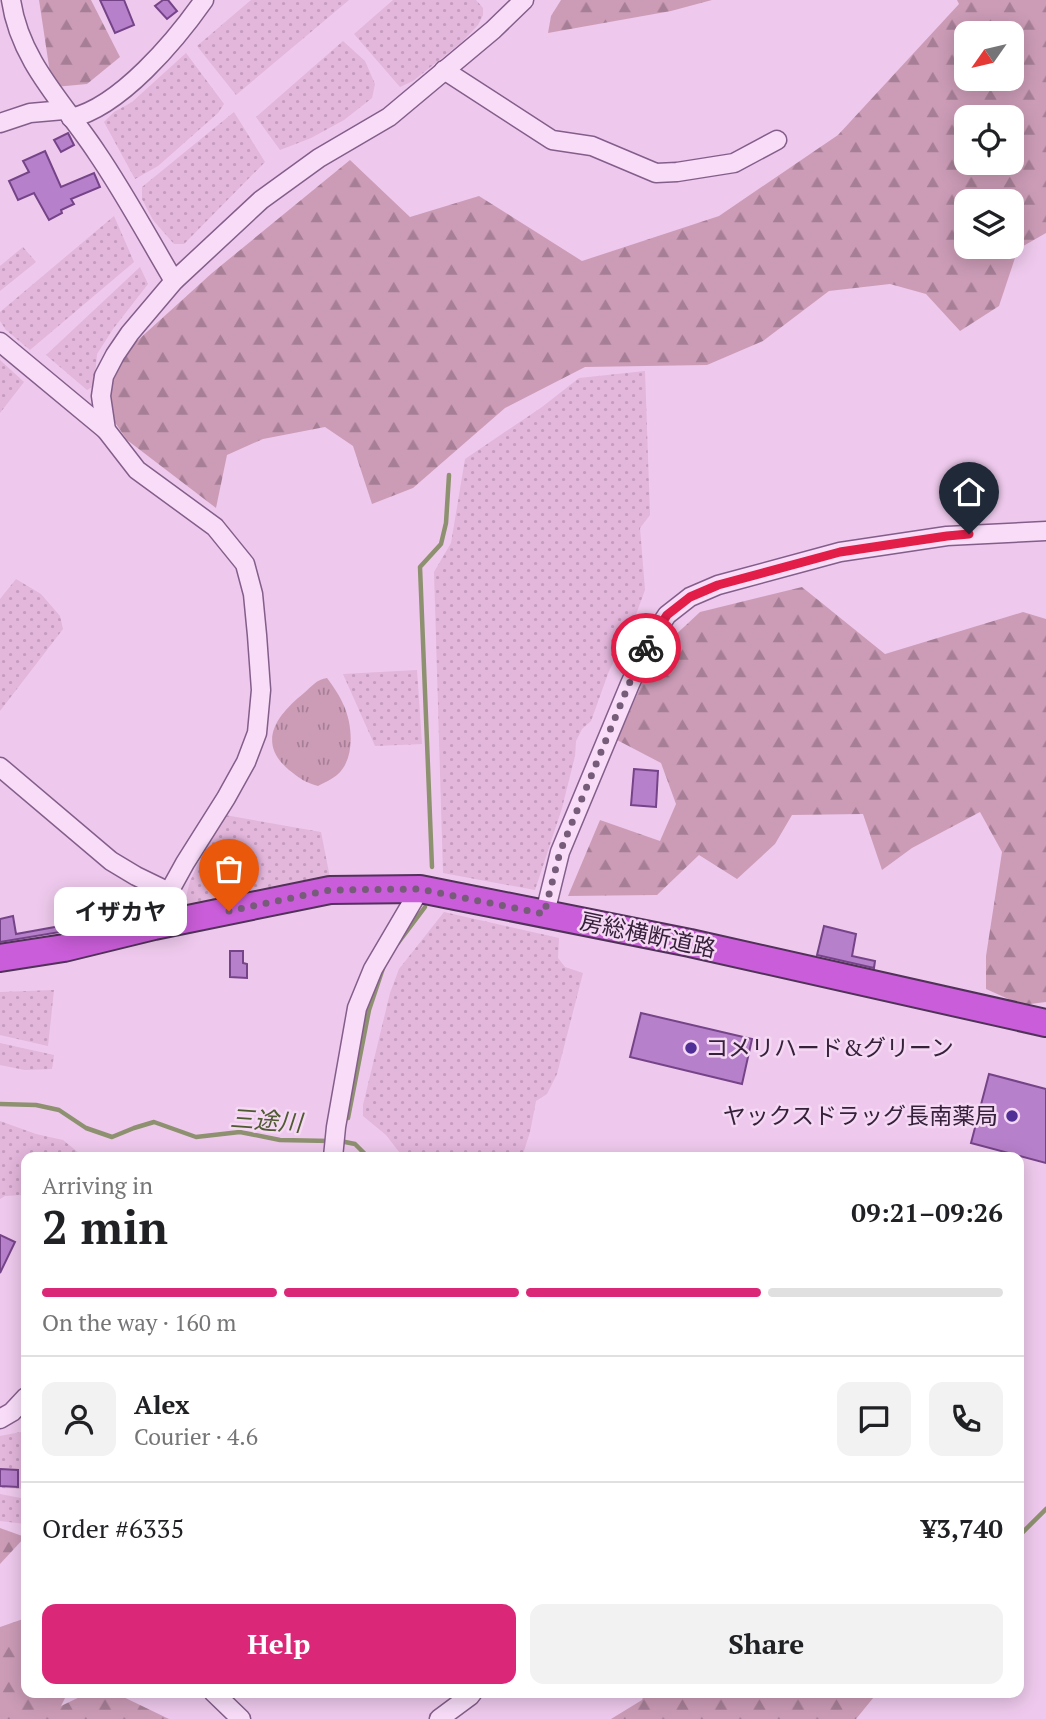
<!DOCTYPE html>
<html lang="en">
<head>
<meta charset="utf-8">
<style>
  :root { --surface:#fff; --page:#f2f2f2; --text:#202124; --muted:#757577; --line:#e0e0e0; --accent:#db2777 }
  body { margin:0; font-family:"PT Serif","Noto Sans JP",serif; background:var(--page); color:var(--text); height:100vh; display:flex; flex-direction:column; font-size:26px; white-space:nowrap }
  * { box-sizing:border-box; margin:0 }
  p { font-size:23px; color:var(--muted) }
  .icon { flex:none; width:38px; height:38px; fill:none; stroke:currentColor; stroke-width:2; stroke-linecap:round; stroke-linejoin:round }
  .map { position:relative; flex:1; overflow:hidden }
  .side { position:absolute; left:21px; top:1152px; width:1003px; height:546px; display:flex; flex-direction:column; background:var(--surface); border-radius:14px; box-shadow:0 4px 18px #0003 }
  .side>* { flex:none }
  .needle { width:46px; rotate:236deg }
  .tools { position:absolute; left:954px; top:21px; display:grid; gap:14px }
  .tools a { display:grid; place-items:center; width:70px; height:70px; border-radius:14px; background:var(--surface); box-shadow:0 4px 18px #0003; font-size:35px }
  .pin { position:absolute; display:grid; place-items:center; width:60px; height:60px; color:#fff; margin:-72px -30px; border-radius:50% 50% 50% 0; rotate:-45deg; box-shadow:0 0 7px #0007 }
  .pin .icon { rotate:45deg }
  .courier { position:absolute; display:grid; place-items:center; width:70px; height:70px; margin:-35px; border:5px solid #e11d48; border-radius:50%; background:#fff; color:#222; box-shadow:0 2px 9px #0007 }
  .bubble { position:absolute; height:49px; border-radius:14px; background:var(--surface); box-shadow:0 4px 18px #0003; font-size:23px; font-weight:700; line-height:49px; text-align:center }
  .head em { font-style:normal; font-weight:700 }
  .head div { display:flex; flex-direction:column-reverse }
  .head { display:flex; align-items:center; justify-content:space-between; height:119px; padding:0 21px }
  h1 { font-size:46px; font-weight:700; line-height:52px }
  .bar { display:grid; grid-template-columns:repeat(4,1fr); gap:10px 7px; align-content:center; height:84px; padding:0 21px }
  .bar i { height:9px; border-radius:5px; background:var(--line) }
  .bar .current { background:var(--accent) }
  .bar p { grid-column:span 4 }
  .line { display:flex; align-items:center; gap:18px; padding:0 21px; border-top:2px solid var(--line) }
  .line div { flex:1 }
  .round { display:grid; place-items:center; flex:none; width:74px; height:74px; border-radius:14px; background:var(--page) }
  .action { display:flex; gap:14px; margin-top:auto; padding:14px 21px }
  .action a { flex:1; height:80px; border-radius:14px; background:var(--accent); color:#fff; font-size:28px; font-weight:700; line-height:80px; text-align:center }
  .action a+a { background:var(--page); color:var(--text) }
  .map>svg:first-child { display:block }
  .farmland { fill:url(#farmland-dots) }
  .grass { fill:url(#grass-tufts) }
  .forest { fill:url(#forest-firs); fill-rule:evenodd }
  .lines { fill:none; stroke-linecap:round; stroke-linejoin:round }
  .stream { stroke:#8e9170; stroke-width:4.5 }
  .building { fill:#b780cb; stroke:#754488; stroke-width:2 }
  .minor-casing { stroke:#835e8a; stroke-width:21 }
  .highway-casing { stroke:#503258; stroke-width:30 }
  .minor { stroke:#f8dcf8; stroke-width:18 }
  .highway { stroke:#ca5dd9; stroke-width:26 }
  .done { stroke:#765c79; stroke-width:7; stroke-dasharray:0 12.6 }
  .route { stroke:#e11d48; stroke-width:9 }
  .poi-dot { fill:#502f97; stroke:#f5d8f4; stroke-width:2.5 }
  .labels { text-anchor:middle; stroke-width:5; stroke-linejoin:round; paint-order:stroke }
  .street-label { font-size:23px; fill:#36213b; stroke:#f5d8f4 }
  .poi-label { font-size:23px; fill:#36213b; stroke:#f5d8f4; text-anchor:start }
  .water-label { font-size:24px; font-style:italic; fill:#4f5a31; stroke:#f5d8f4 }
</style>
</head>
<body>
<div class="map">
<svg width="1046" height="1719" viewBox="0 0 1046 1719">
  <defs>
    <pattern id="farmland-dots" width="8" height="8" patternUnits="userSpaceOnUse" patternTransform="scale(1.75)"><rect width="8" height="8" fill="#e3b6dc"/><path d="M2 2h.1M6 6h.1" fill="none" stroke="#c39cbe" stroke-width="1.8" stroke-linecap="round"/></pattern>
    <pattern id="grass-tufts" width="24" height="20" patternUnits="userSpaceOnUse" patternTransform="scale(1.75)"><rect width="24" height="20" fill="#cc9cb7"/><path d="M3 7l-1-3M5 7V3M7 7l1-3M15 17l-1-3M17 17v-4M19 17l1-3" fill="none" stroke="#a67f96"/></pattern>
    <pattern id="forest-firs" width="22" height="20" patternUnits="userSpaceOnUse" patternTransform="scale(1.75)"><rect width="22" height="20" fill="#cc9cb7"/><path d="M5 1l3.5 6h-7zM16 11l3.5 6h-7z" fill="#a67f96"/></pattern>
  </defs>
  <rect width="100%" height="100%" fill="#eec9ed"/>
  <g class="farmland">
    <polygon points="251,0 349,0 236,95 197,46"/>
    <polygon points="393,0 476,0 483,8 483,15 478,25 462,42 413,81 400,87 354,34"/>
    <polygon points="343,41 365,61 375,84 372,98 344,120 311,138 280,150 256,117"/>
    <polygon points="186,53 224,104 218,113 158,166 135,179 104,122 114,112 132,102"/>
    <polygon points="234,112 265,162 184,244 174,244 153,220 142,199 142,187"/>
    <polygon points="114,216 134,262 30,350 6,330 0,321 0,312"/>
    <polygon points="23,247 36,262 0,291 0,266"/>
    <polygon points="140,267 148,284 113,329 97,354 94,386 87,390 46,355"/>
    <polygon points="0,360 24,382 0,413"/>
    <polygon points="645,371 650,515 640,528 645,590 631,628 609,671 591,721 582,729 576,741 575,756 562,808 535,890 443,873 434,572 451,543 465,459 542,407 579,378"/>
    <polygon points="16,579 41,594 60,616 63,629 0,711 0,599"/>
    <polygon points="417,670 422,744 375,746 343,674"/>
    <polygon points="225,815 321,832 330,878 184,905 190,881 206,847"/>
    <polygon points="444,912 559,938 558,958 565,967 583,973 557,1074 547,1094 536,1101 530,1132 522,1157 403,1157 386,1135 363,1116 363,1105 390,993 399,969"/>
    <polygon points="54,990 48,1046 0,1035 0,992"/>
    <polygon points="0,1043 54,1055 52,1069 25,1070 0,1065"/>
    <polygon points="0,1121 36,1134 63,1140 84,1157 26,1157 26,1197 20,1195 5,1196 0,1199"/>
    <polygon points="26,1431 26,1489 0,1488 0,1436"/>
    <polygon points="0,1494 26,1499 26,1524 0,1521"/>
  </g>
  <path class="grass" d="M327,678C333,686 340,696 344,706C353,726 355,760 337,775C332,779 324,783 318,786C306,783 299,778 289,770C256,742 277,715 304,693C311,687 317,679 327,678Z"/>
  <g class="forest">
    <polygon points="39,0 91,0 120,57 87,84 55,87 50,73"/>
    <polygon points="561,0 712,0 671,11 548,33 551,16"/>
    <path d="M957,0H1046V233L1018,249L999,306L960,331L926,294L890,284L829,291L763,341L707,365L585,367L505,408L413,488L372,504L353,446L325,427L263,439L227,455L216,508L127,440L98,398L127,350L212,273L350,160L410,217L479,196L582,261L719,216L838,135L959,4ZM966,33H1012V79H966ZM966,117H1012V163H966ZM966,201H1012V247H966Z"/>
    <polygon points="802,587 885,654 1023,612 1046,619 1046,1002 1022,1005 986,989 986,956 1002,852 980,812 912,848 882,870 863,814 792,815 775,844 737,879 699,855 657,895 568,896 600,820 660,841 676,804 661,763 617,740 655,654 700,612"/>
    <polygon points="0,1528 25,1537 0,1564"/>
    <polygon points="26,1618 26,1692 68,1692 61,1706 90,1692 113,1692 169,1719 0,1719 0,1627"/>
    <polygon points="645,1692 878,1692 856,1719 611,1719 642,1700"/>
  </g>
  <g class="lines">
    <g class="stream">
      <polyline points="432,867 420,567 441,544 446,523 449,475"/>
      <polyline points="398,943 425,907"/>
      <polyline points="0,1104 36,1105 59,1110 86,1128 112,1137 134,1128 154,1122 196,1137 240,1132 280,1140 331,1141"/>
      <polyline points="348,1118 369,1010 383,968"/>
      <polyline points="340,1141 355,1144 368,1157"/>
      <polyline points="1018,1537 1046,1509"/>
    </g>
  </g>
  <g class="building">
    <polygon points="100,0 124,0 134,25 115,33"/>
    <polygon points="163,0 168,0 177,11 167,19 155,6"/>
    <polygon points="68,133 74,145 61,152 54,140"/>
    <polygon points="45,151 61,187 94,173 100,187 71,199 74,204 61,210 62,213 49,220 34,193 18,200 9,181 29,172 23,161"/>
    <polygon points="634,769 658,771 656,807 631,805"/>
    <polygon points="93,898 117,909 112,920 103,922 101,921 73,930 67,915 88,907"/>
    <polygon points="13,916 16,934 66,925 66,931 0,942 0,919"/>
    <polygon points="824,926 856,934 852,956 875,961 874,968 817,955"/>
    <polygon points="230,951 243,951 243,963 247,964 247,978 230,977"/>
    <polygon points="641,1013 752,1039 742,1084 630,1057"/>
    <polygon points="989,1074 1046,1089 1046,1163 971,1143"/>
    <polygon points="0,1235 15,1242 0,1273"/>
    <polygon points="0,1469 18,1470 18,1487 0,1486"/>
  </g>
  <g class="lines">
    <g class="minor-casing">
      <g id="minor">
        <path d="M11,0C20,62 64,103 97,153C125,194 149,239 174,281"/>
        <polyline points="444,70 552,140 592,146 656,173 677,172 734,163 777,140"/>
        <path d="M71,118C120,107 176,40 204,0"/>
        <polyline points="0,123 30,113 64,110"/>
        <polyline points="0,342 106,430"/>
        <polyline points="0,767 111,861 136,876 169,892"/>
        <polyline points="545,913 560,852 630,684 649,642 667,615 690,597 718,585 840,552 947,536 1046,531"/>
        <polyline points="154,926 169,892 185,863 226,798 246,762 257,733 261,690 257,635 253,594 245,564 215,527 137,470 106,430 101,396 104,376 115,355 130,333 174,281 261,200 319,158 389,117 493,30 524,0"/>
        <polyline points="333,1157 336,1127 357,1008 373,969 420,889"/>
        <polyline points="0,1419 12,1412 26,1397"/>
        <polyline points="213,1692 241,1719"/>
        <polyline points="439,1719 470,1696 473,1692"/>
      </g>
    </g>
    <g class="highway-casing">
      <polyline id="highway" points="0,958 64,948 154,926 330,890 420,889 690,943 1046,1023"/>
    </g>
    <use href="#minor" class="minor"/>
    <use href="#highway" class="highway"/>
  </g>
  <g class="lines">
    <polyline class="done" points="229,911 330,890 420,889 544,914 560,852 629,684 646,648"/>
    <polyline class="route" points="646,648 667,615 690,597 718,585 840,552 947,536 969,534"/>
  </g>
  <g class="poi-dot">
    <circle cx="691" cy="1048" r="7"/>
    <circle cx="1012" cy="1116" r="7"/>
  </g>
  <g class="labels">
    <g class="street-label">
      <text transform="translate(648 935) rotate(12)" y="8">房総横断道路</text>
    </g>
    <g class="poi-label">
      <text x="705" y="1056">コメリハード&amp;グリーン</text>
      <text x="998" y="1124" text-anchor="end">ヤックスドラッグ長南薬局</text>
    </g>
    <g class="water-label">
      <text transform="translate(266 1121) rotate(4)" y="8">三途川</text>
    </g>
  </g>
</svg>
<div class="tools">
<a><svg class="needle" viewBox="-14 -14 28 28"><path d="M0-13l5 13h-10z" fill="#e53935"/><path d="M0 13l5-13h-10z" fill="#757577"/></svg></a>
<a><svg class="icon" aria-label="locate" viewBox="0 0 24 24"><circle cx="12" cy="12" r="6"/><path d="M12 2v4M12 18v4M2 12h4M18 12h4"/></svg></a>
<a><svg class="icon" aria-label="layers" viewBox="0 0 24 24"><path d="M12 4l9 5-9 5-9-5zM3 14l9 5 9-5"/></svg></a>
</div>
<div class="pin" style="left:229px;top:911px;background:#ea580c"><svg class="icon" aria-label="bag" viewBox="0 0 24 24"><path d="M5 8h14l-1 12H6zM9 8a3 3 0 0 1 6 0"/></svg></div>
<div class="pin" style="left:969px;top:534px;background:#1f2937"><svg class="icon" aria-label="home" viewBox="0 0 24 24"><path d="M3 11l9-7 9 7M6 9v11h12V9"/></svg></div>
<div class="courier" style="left:646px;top:648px"><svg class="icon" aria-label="bike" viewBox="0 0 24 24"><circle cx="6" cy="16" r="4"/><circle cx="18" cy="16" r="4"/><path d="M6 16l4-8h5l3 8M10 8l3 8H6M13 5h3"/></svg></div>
<div class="bubble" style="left:54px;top:887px;width:133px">イザカヤ</div>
<section class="side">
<div class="head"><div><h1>2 min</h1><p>Arriving in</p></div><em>09:21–09:26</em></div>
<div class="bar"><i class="current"></i><i class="current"></i><i class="current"></i><i></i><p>On the way · 160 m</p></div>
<div class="line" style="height:126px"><a class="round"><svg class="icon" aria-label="person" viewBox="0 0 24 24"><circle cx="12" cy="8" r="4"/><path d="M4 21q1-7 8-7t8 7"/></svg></a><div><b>Alex</b><p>Courier · 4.6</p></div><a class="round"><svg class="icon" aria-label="chat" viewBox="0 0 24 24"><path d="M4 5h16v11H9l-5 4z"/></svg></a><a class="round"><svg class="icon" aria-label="phone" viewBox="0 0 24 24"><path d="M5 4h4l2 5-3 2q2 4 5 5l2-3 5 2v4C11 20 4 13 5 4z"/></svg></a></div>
<div class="line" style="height:91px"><div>Order #6335</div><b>¥3,740</b></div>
<div class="action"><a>Help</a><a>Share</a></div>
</section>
</div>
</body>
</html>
